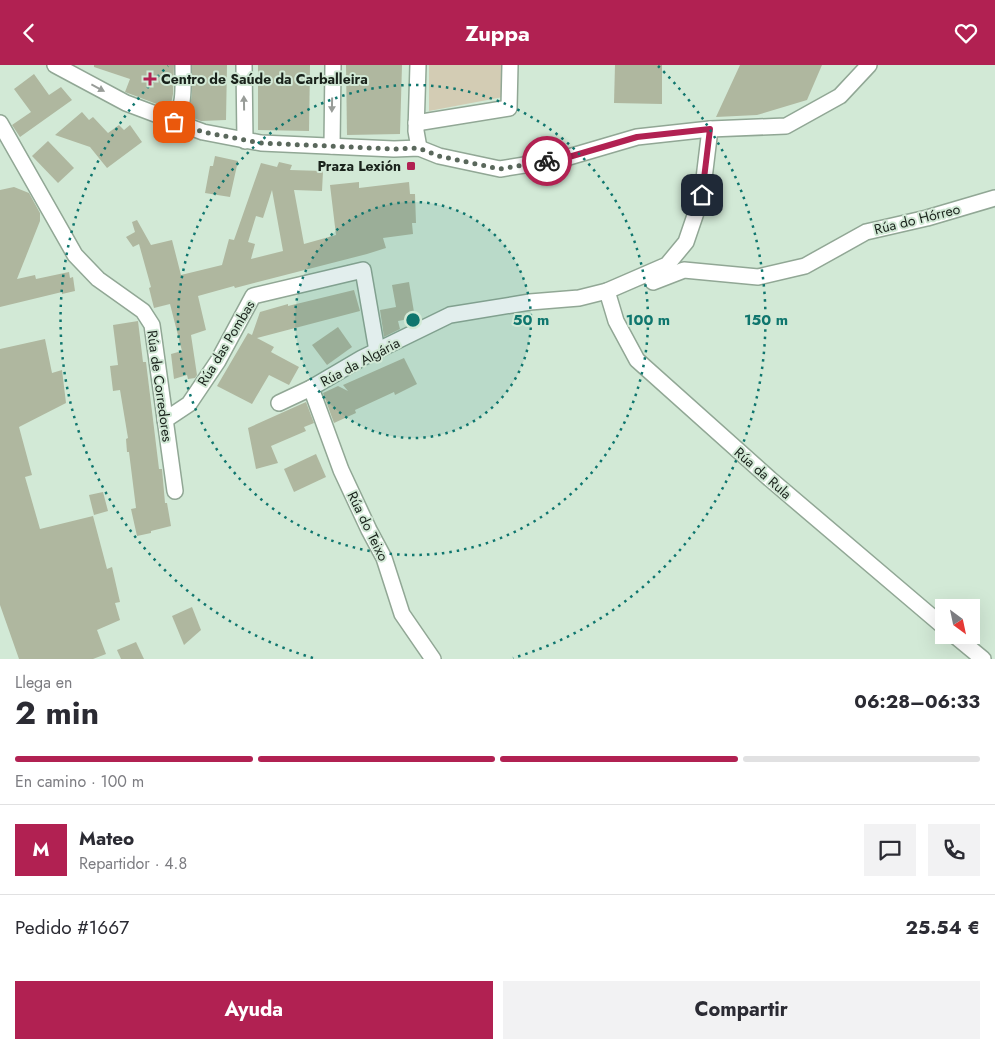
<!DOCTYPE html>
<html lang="es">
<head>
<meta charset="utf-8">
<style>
  :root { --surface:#fff; --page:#f2f2f3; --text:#2b2b33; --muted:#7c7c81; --line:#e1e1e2; --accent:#b12152 }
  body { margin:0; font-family:Jost,sans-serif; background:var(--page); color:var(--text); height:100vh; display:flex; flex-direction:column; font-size:19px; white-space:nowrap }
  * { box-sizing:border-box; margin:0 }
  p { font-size:16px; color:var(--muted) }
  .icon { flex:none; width:28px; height:28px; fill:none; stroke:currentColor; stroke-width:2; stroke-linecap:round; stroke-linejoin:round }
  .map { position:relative; height:594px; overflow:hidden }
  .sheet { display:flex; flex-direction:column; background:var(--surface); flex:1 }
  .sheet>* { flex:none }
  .needle { width:32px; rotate:147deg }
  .tools { position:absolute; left:935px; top:534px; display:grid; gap:10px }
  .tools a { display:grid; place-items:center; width:45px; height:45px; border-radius:0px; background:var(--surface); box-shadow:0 5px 20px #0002; font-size:25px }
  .pin { position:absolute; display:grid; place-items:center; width:42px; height:42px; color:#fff; margin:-21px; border-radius:10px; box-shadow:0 2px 8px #0006 }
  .courier { position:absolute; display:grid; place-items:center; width:50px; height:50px; margin:-25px; border:4px solid #b12152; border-radius:50%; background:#fff; color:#222; box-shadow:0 1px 6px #0007 }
  .overview em { font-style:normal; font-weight:700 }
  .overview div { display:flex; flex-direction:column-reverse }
  .overview { display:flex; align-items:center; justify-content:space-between; height:85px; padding:0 15px }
  h1 { font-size:32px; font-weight:700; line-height:38px }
  .bar { display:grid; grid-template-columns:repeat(4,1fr); gap:8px 5px; align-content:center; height:60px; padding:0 15px }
  .bar i { height:6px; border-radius:4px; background:var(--line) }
  .bar .on { background:var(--accent) }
  .bar p { grid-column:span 4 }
  .line { display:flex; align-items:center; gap:12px; padding:0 15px; border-top:1px solid var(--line) }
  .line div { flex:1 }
  .round { display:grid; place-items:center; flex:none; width:52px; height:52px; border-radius:0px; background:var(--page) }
  .cta { display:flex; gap:10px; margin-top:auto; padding:10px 15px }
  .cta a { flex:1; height:58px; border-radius:0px; background:var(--accent); color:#fff; font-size:20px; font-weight:700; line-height:58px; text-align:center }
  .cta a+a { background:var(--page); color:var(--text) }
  header { display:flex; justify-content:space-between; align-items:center; height:65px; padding:0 15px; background:var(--accent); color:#fff; font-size:22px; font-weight:700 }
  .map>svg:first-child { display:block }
  .green { fill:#d3ccb4 }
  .building { fill:#afb79f; fill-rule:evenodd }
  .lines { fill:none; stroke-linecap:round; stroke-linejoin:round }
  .minor-casing { stroke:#91a795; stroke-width:18 }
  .minor { stroke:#fff; stroke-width:15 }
  .oneway { fill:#989c98 }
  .done { stroke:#5a685c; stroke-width:5; stroke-dasharray:0 9 }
  .route { stroke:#b12152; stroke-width:6 }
  .ring { fill:none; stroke:#0f766e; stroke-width:2.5; stroke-dasharray:2.5 5 }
  .poi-dot { fill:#b12152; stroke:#d2e9d6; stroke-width:2 }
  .labels { text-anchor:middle; stroke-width:4; stroke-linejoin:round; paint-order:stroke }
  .poi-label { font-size:14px; font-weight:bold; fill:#19221b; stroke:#d2e9d6; text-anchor:start }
  .street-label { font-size:14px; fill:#19221b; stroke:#d2e9d6 }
  .centre { fill:#0f766e; stroke:#d2e9d6; stroke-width:2.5 }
  .ring-label { font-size:15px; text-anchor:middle; font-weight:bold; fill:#0f766e; stroke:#d2e9d6; stroke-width:4; stroke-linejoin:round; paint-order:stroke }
</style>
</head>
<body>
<header><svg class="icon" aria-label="back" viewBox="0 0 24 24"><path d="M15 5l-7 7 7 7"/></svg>Zuppa<svg class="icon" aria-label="heart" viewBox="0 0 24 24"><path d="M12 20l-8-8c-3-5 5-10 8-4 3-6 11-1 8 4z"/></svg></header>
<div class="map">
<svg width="995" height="594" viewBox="0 0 995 594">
  <rect width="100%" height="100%" fill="#d2e9d6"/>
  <polygon class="green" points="429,0 503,0 503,32 429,46"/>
  <g class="building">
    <polygon points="94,0 174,0 173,29 170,44 125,27 130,14 94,2"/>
    <polygon points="192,0 227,0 226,55 201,56 188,51 192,30"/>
    <polygon points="258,0 310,0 309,66 258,65"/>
    <polygon points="346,0 402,0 400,69 347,70"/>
    <polygon points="615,0 662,0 662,39 614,38"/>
    <polygon points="740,0 822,0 807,35 757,50 716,52"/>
    <polygon points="34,9 49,30 61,22 72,35 20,72 12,60 31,47 14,24"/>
    <polygon points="82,47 89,55 93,52 108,68 119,60 124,65 130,60 142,77 107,103 90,82 55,70"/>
    <polygon points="48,76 74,103 58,118 32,91"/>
    <polygon points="215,91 238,96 230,132 205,128 210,101 213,101"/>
    <path d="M279,97L292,100L290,105L323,106L322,126L294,125L304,179L336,170L330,120L359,117V123L409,117L410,129H415L416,158H412L413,169L383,173L386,183L367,189L235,223L234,221L198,231L206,265L191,270L197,310L195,313L188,314L187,310L174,314L171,289L182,286L170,239L154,243L149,223L151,222L139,179L133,182L126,172L135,167L132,157L137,155L151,180L172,175L181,210L222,200L229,174L234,175L261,98L277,102ZM272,125L283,186L251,194L255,179L248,177L256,151L263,153Z"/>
    <polygon points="14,122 29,128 40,148 40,156 17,214 35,210 36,214 69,207 70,213 73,212 75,226 62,229 62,227 0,242 0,125"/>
    <polygon points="409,217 415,253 398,256 400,264 384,272 380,245 396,242 392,220"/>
    <polygon points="354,225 360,246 257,273 274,282 271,287 299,302 289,320 269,310 252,339 217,321 248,268 252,270 260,247 288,239 288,241"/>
    <polygon points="138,256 143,297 146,297 159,404 162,404 165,438 167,438 171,461 151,466 151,468 137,471 131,444 136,443 129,387 127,387 126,374 128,373 120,325 113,326 110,301 118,300 113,260"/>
    <polygon points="338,262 352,282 327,300 312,280"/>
    <polygon points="45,274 52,308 62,305 66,338 19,362 32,410 25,412 40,464 93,451 107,504 112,502 120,537 115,538 120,555 97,565 106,589 93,594 19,594 0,540 0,284"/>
    <polygon points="404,293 417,319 395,330 394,327 355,345 356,348 334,358 323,328 338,321 348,326 343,320"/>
    <polygon points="306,337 314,358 304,362 306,366 271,381 278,398 256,404 248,363"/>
    <polygon points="316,389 326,412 294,427 284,404"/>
    <polygon points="103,427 108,446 94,450 89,430"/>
    <polygon points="192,542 201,565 184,580 172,551"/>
    <polygon points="136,577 144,594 121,594 117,585"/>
  </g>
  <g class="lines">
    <g class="minor-casing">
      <g id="minor">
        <polyline points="55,0 126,38 203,67 261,78 394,84 419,83 439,91 500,104 562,94 637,72 710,64 786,61 840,31 869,0"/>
        <polyline points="244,0 245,76"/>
        <polyline points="418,0 416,66 419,83"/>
        <path d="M175,57C185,38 183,22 183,0"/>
        <polyline points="0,58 75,190 98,214 143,246 152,260 154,274 175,426"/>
        <polyline points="416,58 509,43 510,0"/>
        <polyline points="710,64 702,130 686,177 667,200 607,226 616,256 637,295 770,414 944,562"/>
        <polyline points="332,81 333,0"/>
        <polyline points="653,217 684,205 758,212 805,201 866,167 927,153 995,133"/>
        <polyline points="311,323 341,405 369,465 384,493 402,549 433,594"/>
        <polyline points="279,338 311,323 362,293 450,250 530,237 579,233 607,226"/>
        <polyline points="165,355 189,339 218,296 253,231 363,205 377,286"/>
        <polyline points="954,570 983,594"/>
      </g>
    </g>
    <use href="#minor" class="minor"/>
  </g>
  <defs><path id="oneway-solid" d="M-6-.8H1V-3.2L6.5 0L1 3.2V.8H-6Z" transform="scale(1.25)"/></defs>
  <g class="oneway">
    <use href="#oneway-solid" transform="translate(98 23) rotate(28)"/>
    <use href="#oneway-solid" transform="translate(244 38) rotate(-91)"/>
    <use href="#oneway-solid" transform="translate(332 40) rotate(91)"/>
  </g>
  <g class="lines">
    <polyline class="done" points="174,57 203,67 261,78 394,84 418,83 439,91 500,104 547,96"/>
    <polyline class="route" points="547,96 562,94 637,72 710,64 702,130"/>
  </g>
  <circle cx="413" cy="255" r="118" fill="#0f766e" fill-opacity=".12"/>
  <g class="ring">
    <circle cx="413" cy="255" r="118"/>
    <circle cx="413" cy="255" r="235"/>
    <path d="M313 593A353 353 0 0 1 168 1M658 1A353 353 0 0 1 513 593"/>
  </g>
  <g class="poi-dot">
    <path d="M147.5 6.5h5v5h5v5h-5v5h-5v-5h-5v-5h5z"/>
    <rect x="406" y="96" width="10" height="10" rx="2.5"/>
  </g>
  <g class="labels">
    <g class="poi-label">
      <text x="161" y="19">Centro de Saúde da Carballeira</text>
      <text x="401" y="106" text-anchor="end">Praza Lexión</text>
    </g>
    <g class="street-label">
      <text transform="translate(917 154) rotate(-14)" y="5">Rúa do Hórreo</text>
      <text transform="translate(226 278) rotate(-59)" y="5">Rúa das Pombas</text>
      <text transform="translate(360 297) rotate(-28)" y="5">Rúa da Algária</text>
      <text transform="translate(160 321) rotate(82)" y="5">Rúa de Corredores</text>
      <text transform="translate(763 408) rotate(41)" y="5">Rúa da Rula</text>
      <text transform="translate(368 461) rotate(64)" y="5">Rúa do Teixo</text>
    </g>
  </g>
  <circle cx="413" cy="255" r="8" class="centre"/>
  <g class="ring-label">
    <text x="531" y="260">50 m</text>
    <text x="648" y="260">100 m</text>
    <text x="766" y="260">150 m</text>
  </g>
</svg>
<div class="tools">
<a><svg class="needle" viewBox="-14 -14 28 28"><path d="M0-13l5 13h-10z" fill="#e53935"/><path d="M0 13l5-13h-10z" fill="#7c7c81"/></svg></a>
</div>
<div class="pin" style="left:174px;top:57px;background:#ea580c"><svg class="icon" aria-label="bag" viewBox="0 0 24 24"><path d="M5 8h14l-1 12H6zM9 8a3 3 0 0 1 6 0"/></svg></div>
<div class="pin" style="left:702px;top:130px;background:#1f2937"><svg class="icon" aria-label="home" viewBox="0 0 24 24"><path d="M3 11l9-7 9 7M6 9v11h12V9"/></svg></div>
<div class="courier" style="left:547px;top:96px"><svg class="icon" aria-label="bike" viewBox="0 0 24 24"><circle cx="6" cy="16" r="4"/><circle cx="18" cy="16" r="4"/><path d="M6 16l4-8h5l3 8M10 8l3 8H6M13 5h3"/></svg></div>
</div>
<section class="sheet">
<div class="overview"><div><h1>2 min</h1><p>Llega en</p></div><em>06:28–06:33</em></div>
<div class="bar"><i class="on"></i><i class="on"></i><i class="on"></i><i></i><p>En camino · 100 m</p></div>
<div class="line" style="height:90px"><b class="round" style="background:var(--accent);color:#fff">M</b><div><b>Mateo</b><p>Repartidor · 4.8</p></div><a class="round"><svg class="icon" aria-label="chat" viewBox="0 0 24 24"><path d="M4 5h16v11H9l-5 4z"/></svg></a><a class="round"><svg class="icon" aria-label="phone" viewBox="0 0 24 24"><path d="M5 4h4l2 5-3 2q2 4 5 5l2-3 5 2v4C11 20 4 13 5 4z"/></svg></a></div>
<div class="line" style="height:65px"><div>Pedido #1667</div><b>25.54 €</b></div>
<div class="cta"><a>Ayuda</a><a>Compartir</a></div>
</section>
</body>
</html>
